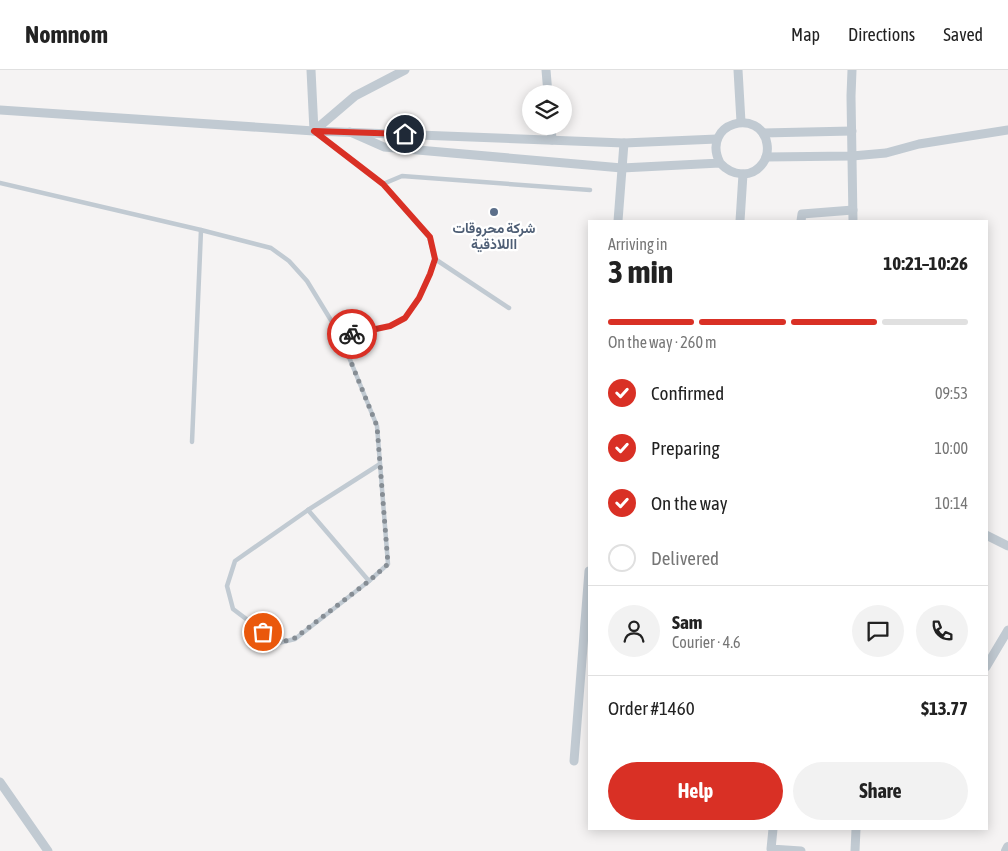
<!DOCTYPE html>
<html lang="en">
<head>
<meta charset="utf-8">
<style>
  :root { --surface:#fff; --page:#f2f2f2; --text:#222; --muted:#767676; --line:#e0e0e0; --accent:#d93025 }
  body { margin:0; font-family:"Asap Condensed",Vazirmatn,sans-serif; background:var(--page); color:var(--text); height:100vh; display:flex; flex-direction:column; font-size:19px; white-space:nowrap }
  * { box-sizing:border-box; margin:0 }
  p { font-size:16px; color:var(--muted) }
  .icon { flex:none; width:28px; height:28px; fill:none; stroke:currentColor; stroke-width:2; stroke-linecap:round; stroke-linejoin:round }
  .map { position:relative; flex:1; overflow:hidden }
  .sheet { position:absolute; left:588px; top:150px; width:400px; height:610px; display:flex; flex-direction:column; background:var(--surface); border-radius:0px; box-shadow:0 2px 12px #0003 }
  .sheet>* { flex:none }
  .fabs { position:absolute; left:522px; top:15px; display:grid; gap:10px }
  .fabs a { display:grid; place-items:center; width:50px; height:50px; border-radius:50%; background:var(--surface); box-shadow:0 2px 12px #0003; font-size:25px }
  .pin { position:absolute; display:grid; place-items:center; width:42px; height:42px; color:#fff; margin:-21px; border:2px solid #fff; border-radius:50%; box-shadow:0 1px 5px #0007 }
  .courier { position:absolute; display:grid; place-items:center; width:50px; height:50px; margin:-25px; border:4px solid #d93025; border-radius:50%; background:#fff; color:#222; box-shadow:0 1px 6px #0007 }
  .head em { font-style:normal; font-weight:700 }
  .head div { display:flex; flex-direction:column-reverse }
  .head { display:flex; align-items:center; justify-content:space-between; height:85px; padding:0 20px }
  h1 { font-size:32px; font-weight:700; line-height:38px }
  .bar { display:grid; grid-template-columns:repeat(4,1fr); gap:8px 5px; align-content:center; height:60px; padding:0 20px }
  .bar i { height:6px; border-radius:4px; background:var(--line) }
  .bar .current { background:var(--accent) }
  .bar p { grid-column:span 4 }
  .line { display:flex; align-items:center; gap:12px; padding:0 20px; border-top:1px solid var(--line) }
  .line div { flex:1 }
  .round { display:grid; place-items:center; flex:none; width:52px; height:52px; border-radius:26px; background:var(--page) }
  ol { padding:0 20px; list-style:none }
  li { display:flex; align-items:center; gap:15px; height:55px }
  li p { margin-inline-start:auto }
  li .icon { padding:5px; border-radius:50%; background:var(--accent); color:#fff; stroke-width:4 }
  li:last-child { color:var(--muted) }
  li i { width:28px; height:28px; border:2px solid var(--line); border-radius:50% }
  .button { display:flex; gap:10px; margin-top:auto; padding:10px 20px }
  .button a { flex:1; height:58px; border-radius:30px; background:var(--accent); color:#fff; font-size:20px; font-weight:700; line-height:58px; text-align:center }
  .button a+a { background:var(--page); color:var(--text) }
  header { display:flex; align-items:center; gap:30px; box-sizing:border-box; height:70px; padding:0 25px; background:var(--surface); border-bottom:1px solid var(--line) }
  header strong { font-size:24px }
  nav { display:flex; gap:28px; margin-inline-start:auto; font-size:18px }
  .map>svg:first-child { display:block }
  .lines { fill:none; stroke-linecap:round; stroke-linejoin:round }
  .service { stroke:#c1cad2; stroke-width:4.5 }
  .minor { stroke:#c1cad2; stroke-width:9 }
  .tertiary { stroke:#c1cad2; stroke-width:10 }
  .done { stroke:#868d94; stroke-width:5; stroke-dasharray:0 9 }
  .route { stroke:#d93025; stroke-width:6 }
  .service-dot { fill:#5c6f8a; stroke:#fff; stroke-width:2 }
  .labels { text-anchor:middle; stroke-width:4.5; stroke-linejoin:round; paint-order:stroke }
  .service-label { font-size:14px; font-weight:bold; fill:#4e5e75; stroke:#fff }
</style>
</head>
<body>
<header>
<strong>Nomnom</strong>
<nav><a>Map</a><a>Directions</a><a>Saved</a></nav>
</header>
<div class="map">
<svg width="1008" height="781" viewBox="0 0 1008 781">
  <rect width="100%" height="100%" fill="#f5f3f3"/>
  <g class="lines">
    <g class="service">
      <polyline points="317,63 383,114 429,167 435,189 430,204 419,228 405,248 390,256 361,263 340,265"/>
      <polyline points="0,113 201,160 271,178 289,191 307,211 340,265 377,356 388,494 369,511 295,569 278,573 233,539 227,516 235,491 308,440 380,394"/>
      <polyline points="383,114 402,106 590,120"/>
      <polyline points="435,189 509,238"/>
      <polyline points="192,372 201,160"/>
      <polyline points="308,440 369,511"/>
    </g>
    <g class="minor">
      <polyline points="311,0 314,61 624,73 717,69"/>
      <polyline points="546,0 548,24"/>
      <polyline points="738,0 741,52"/>
      <polyline points="852,0 851,26 853,151"/>
      <polyline points="0,40 314,61 355,26 405,0"/>
      <polyline points="551,56 552,70"/>
      <path d="M350,62L384,77L622,98L720,93C732,106 752,109 763,93C767,87 768,80 767,74C761,37 700,52 720,93"/>
      <polyline points="763,63 852,61"/>
      <polyline points="766,87 852,86 886,83 919,74 1008,60"/>
      <polyline points="618,151 624,73"/>
      <polyline points="740,151 743,104"/>
      <polyline points="801,151 802,144 853,140"/>
      <polyline points="986,465 1008,476"/>
      <polyline points="986,597 1008,560"/>
      <polyline points="574,691 589,501"/>
      <polyline points="0,712 48,781"/>
      <polyline points="773,759 771,779 801,781"/>
      <polyline points="855,781 856,759"/>
    </g>
    <polyline class="tertiary" points="1006,781 1008,777"/>
  </g>
  <g class="lines">
    <polyline class="done" points="263,562 278,573 295,568 369,511 388,494 377,356 340,265 352,264"/>
    <polyline class="route" points="352,264 390,256 405,248 419,228 430,204 435,189 430,167 383,114 314,61 405,64"/>
  </g>
  <circle class="service-dot" cx="494" cy="142" r="5"/>
  <g class="labels">
    <g class="service-label">
      <text x="494" y="163">شركة محروقات<tspan x="494" dy="16">االلاذقية</tspan></text>
    </g>
  </g>
</svg>
<div class="fabs">
<a><svg class="icon" aria-label="layers" viewBox="0 0 24 24"><path d="M12 4l9 5-9 5-9-5zM3 14l9 5 9-5"/></svg></a>
</div>
<div class="pin" style="left:263px;top:562px;background:#ea580c"><svg class="icon" aria-label="bag" viewBox="0 0 24 24"><path d="M5 8h14l-1 12H6zM9 8a3 3 0 0 1 6 0"/></svg></div>
<div class="pin" style="left:405px;top:64px;background:#1f2937"><svg class="icon" aria-label="home" viewBox="0 0 24 24"><path d="M3 11l9-7 9 7M6 9v11h12V9"/></svg></div>
<div class="courier" style="left:352px;top:264px"><svg class="icon" aria-label="bike" viewBox="0 0 24 24"><circle cx="6" cy="16" r="4"/><circle cx="18" cy="16" r="4"/><path d="M6 16l4-8h5l3 8M10 8l3 8H6M13 5h3"/></svg></div>
<section class="sheet">
<div class="head"><div><h1>3 min</h1><p>Arriving in</p></div><em>10:21–10:26</em></div>
<div class="bar"><i class="current"></i><i class="current"></i><i class="current"></i><i></i><p>On the way · 260 m</p></div>
<ol>
<li><svg class="icon" aria-label="check" viewBox="0 0 24 24"><path d="M5 12l5 5 9-10"/></svg>Confirmed<p>09:53</p></li>
<li><svg class="icon" aria-label="check" viewBox="0 0 24 24"><path d="M5 12l5 5 9-10"/></svg>Preparing<p>10:00</p></li>
<li><svg class="icon" aria-label="check" viewBox="0 0 24 24"><path d="M5 12l5 5 9-10"/></svg>On the way<p>10:14</p></li>
<li><i></i>Delivered</li>
</ol>
<div class="line" style="height:90px"><a class="round"><svg class="icon" aria-label="person" viewBox="0 0 24 24"><circle cx="12" cy="8" r="4"/><path d="M4 21q1-7 8-7t8 7"/></svg></a><div><b>Sam</b><p>Courier · 4.6</p></div><a class="round"><svg class="icon" aria-label="chat" viewBox="0 0 24 24"><path d="M4 5h16v11H9l-5 4z"/></svg></a><a class="round"><svg class="icon" aria-label="phone" viewBox="0 0 24 24"><path d="M5 4h4l2 5-3 2q2 4 5 5l2-3 5 2v4C11 20 4 13 5 4z"/></svg></a></div>
<div class="line" style="height:65px"><div>Order #1460</div><b>$13.77</b></div>
<div class="button"><a>Help</a><a>Share</a></div>
</section>
</div>
</body>
</html>
